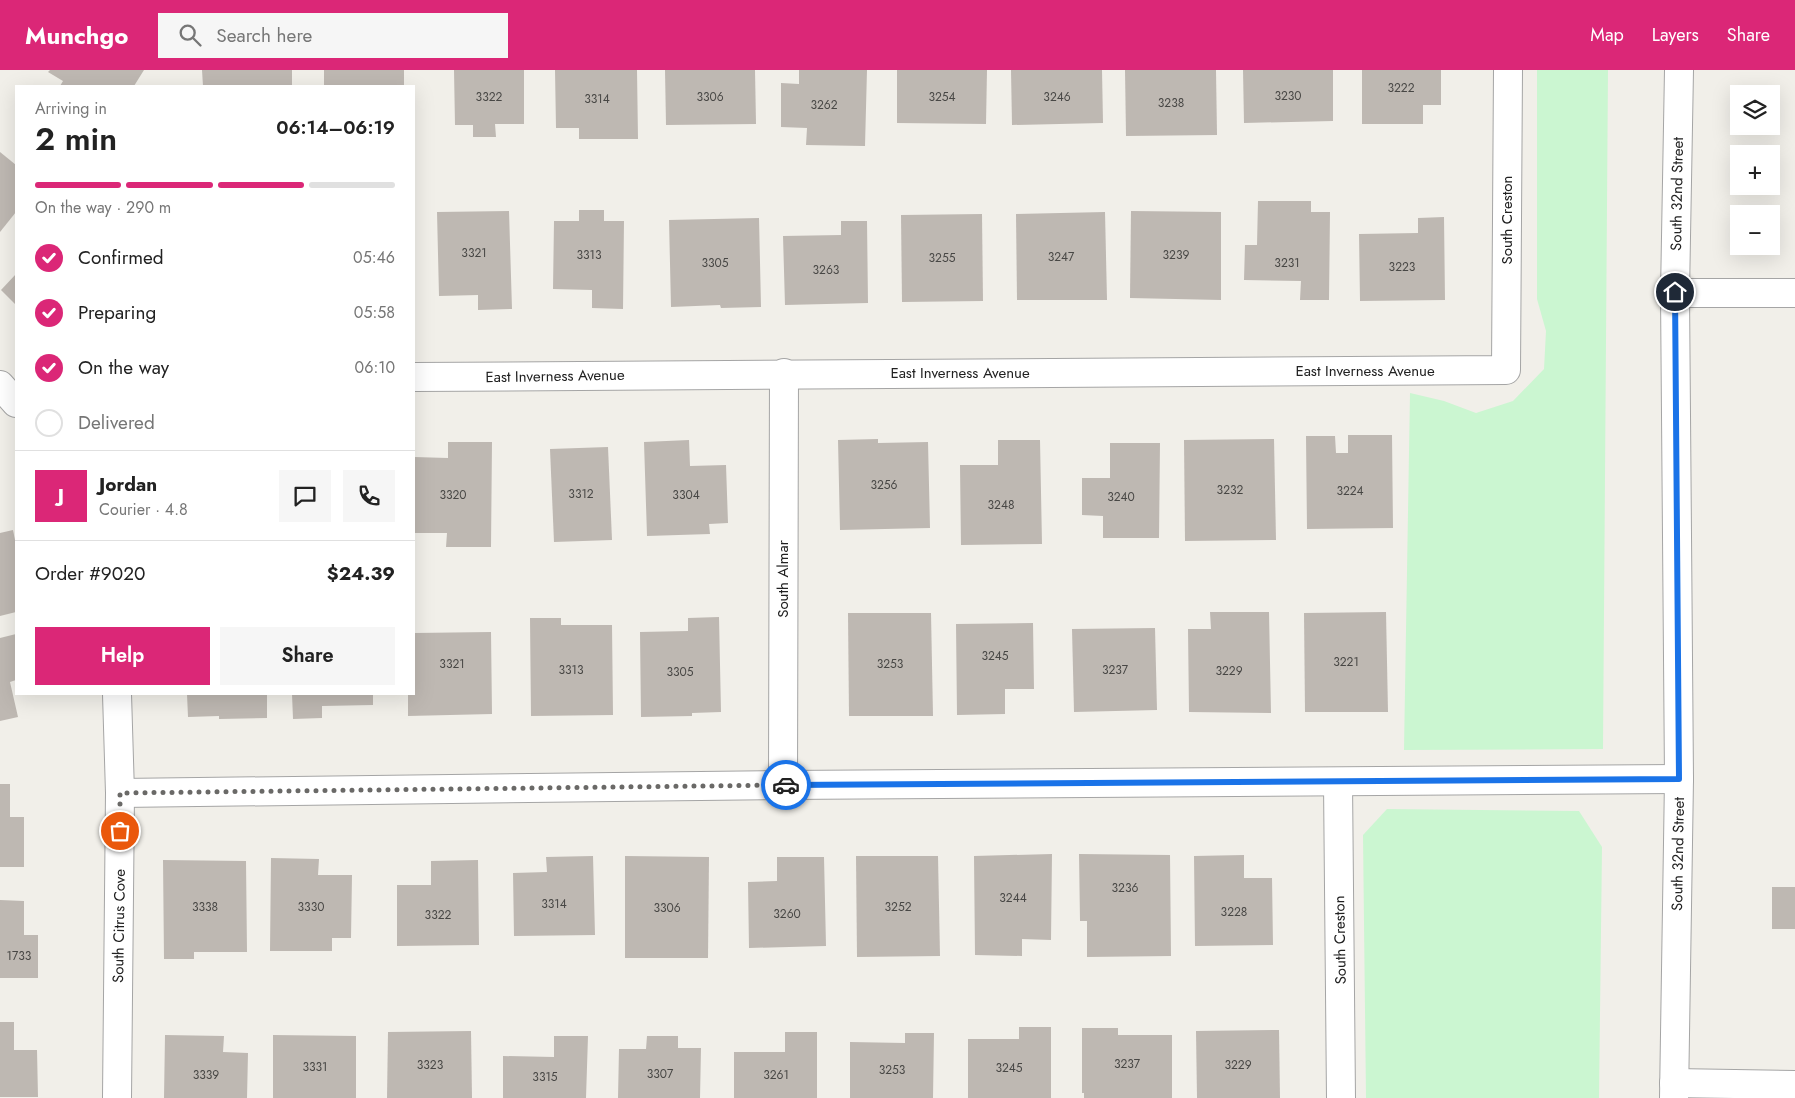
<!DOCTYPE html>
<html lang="en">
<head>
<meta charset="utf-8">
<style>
  :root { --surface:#fff; --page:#f6f6f6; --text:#222; --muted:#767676; --line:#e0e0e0; --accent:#db2777 }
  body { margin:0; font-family:Jost,sans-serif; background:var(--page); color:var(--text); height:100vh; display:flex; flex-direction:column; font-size:19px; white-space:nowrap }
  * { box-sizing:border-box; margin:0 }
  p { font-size:16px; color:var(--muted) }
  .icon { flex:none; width:28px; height:28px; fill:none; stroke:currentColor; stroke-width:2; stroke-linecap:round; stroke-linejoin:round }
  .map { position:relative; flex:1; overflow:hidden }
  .sheet { position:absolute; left:15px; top:15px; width:400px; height:610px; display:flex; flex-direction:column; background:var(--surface); border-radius:0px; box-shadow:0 5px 20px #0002 }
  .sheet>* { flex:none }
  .tools { position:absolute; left:1730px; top:15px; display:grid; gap:10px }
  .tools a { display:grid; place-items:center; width:50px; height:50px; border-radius:0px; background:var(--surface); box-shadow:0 5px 20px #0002; font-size:25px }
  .pin { position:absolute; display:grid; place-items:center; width:42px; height:42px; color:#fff; margin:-21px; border:2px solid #fff; border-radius:50%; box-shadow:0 1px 5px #0007 }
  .courier { position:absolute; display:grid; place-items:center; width:50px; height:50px; margin:-25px; border:4px solid #1a73e8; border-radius:50%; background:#fff; color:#222; box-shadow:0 1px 6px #0007 }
  .head em { font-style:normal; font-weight:600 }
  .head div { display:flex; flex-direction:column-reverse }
  .head { display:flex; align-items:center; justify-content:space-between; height:85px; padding:0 20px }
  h1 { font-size:32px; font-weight:600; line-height:38px }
  .bar { display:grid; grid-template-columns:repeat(4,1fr); gap:8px 5px; align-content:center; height:60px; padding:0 20px }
  .bar i { height:6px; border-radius:4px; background:var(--line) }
  .bar .active { background:var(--accent) }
  .bar p { grid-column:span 4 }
  .line { display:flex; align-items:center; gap:12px; padding:0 20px; border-top:1px solid var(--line) }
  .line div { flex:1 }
  .round { display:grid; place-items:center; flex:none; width:52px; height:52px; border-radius:0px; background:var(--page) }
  ol { padding:0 20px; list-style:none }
  li { display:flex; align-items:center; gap:15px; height:55px }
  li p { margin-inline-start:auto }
  li .icon { padding:5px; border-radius:50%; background:var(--accent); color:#fff; stroke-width:4 }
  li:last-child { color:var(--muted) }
  li i { width:28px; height:28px; border:2px solid var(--line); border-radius:50% }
  .primary-button { display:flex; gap:10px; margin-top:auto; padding:10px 20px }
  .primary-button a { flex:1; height:58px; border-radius:0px; background:var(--accent); color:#fff; font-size:20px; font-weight:600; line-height:58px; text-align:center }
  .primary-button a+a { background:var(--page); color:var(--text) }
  header { display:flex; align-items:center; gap:30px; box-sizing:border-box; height:70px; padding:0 25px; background:var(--accent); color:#fff }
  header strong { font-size:24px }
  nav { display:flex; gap:28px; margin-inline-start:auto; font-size:18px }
  .search { width:350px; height:45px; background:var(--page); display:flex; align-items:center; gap:12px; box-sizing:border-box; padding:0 18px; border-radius:0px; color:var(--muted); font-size:19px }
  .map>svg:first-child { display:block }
  .park { fill:#cbf6d1 }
  .building { fill:#beb8b2 }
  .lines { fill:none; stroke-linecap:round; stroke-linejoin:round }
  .minor-casing { stroke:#a5a5a5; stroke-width:30 }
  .tertiary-casing { stroke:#a5a5a5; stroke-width:30 }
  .minor { stroke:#fff; stroke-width:28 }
  .tertiary { stroke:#fff; stroke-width:28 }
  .done { stroke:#6a6967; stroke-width:5; stroke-dasharray:0 9 }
  .route { stroke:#1a73e8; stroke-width:6 }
  .labels { text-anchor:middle; stroke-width:5; stroke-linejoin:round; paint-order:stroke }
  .number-label { font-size:12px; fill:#484745 }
  .street-label { font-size:15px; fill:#212121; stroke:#fff }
</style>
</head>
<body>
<header>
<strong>Munchgo</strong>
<div class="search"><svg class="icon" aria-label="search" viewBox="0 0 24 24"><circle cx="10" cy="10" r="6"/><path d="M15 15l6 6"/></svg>Search here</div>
<nav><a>Map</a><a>Layers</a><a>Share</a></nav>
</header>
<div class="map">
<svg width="1795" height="1028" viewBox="0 0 1795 1028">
  <rect width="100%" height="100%" fill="#f1efe9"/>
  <g class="park">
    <polygon points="1537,0 1608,0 1603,679 1404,680 1410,323 1444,331 1476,343 1513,331 1544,299 1546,261 1537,229"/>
    <polygon points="1387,739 1579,741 1602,777 1599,1028 1366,1028 1363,765"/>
  </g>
  <g class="building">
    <polygon points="50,0 144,0 134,16 60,16 63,11 48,2"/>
    <polygon points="202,0 292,0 292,16 203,16"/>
    <rect x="324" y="0" width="80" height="16"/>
    <polygon points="454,0 524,0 524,54 495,54 496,67 473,67 473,55 455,55"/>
    <polygon points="555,0 637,0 638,69 579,69 579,58 556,58"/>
    <polygon points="665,0 755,0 756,54 666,55"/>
    <polygon points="799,0 867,0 865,76 806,75 807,58 781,57 781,13 799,14"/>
    <polygon points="897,0 987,0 986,54 897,53"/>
    <polygon points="1011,0 1102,0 1103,53 1012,55"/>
    <polygon points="1125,0 1216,0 1217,65 1126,66"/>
    <polygon points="1243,0 1333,0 1333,51 1244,53"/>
    <polygon points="1362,0 1441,0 1441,35 1423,35 1423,54 1362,54"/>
    <polygon points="0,82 16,95 16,142 0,162"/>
    <polygon points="1258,131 1311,131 1311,142 1330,142 1329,230 1300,230 1301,211 1244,210 1245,175 1257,175"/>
    <polygon points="579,140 604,140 604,151 624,151 623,239 592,238 592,220 553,219 554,151 579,151"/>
    <polygon points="509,141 512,239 478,240 478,225 439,226 437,142"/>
    <polygon points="1131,141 1221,142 1221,230 1130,228"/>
    <polygon points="1105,142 1107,230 1017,230 1016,144"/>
    <polygon points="982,144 983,231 902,232 901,145"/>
    <polygon points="1444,147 1445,230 1360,231 1359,164 1418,163 1418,148"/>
    <polygon points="759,148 761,237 721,238 720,235 671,237 669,150"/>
    <polygon points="841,151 867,151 868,233 785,235 783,166 841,165"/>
    <polygon points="16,204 16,235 1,220"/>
    <polygon points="1348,365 1392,365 1393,458 1307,459 1306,366 1335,366 1336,383 1348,383"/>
    <polygon points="878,369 878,373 928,372 930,458 840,460 838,370"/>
    <polygon points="1274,369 1276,470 1185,471 1184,370"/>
    <polygon points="689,370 690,396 726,395 728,453 709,454 710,464 647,466 644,372"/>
    <polygon points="998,370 1040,370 1042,474 961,475 960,395 998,395"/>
    <polygon points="448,372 492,372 491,477 446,477 447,463 414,463 414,387 448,388"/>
    <polygon points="1110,373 1160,373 1159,468 1103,468 1103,446 1082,445 1082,408 1110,408"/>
    <polygon points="608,377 612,470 554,472 550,379"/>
    <polygon points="13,460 16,475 16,542 0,546 0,463"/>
    <polygon points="1210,542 1269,542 1271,643 1189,642 1188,559 1211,559"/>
    <polygon points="1386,542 1388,642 1305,642 1304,543"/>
    <polygon points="848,543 931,543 933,646 849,646"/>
    <polygon points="719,547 721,642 692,643 692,646 641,647 640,562 688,561 688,548"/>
    <polygon points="530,548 561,548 561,555 612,555 613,645 531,646"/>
    <polygon points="1033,553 1034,619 1005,619 1005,644 957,645 956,554"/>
    <polygon points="1155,558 1157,640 1074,642 1072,559"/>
    <polygon points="491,562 492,644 408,646 408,624 414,624 414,563"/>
    <polygon points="16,564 16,610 10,612 18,647 0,651 0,568"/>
    <polygon points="187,624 267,624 267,648 219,649 219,646 188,647"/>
    <polygon points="292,624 373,624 373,635 322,636 322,648 293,649"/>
    <polygon points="0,714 10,714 10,747 24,747 24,797 0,797"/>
    <polygon points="1052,784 1051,870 1022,869 1022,886 975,885 974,786"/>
    <polygon points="1079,784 1170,785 1171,886 1087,887 1087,851 1080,851"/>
    <polygon points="1244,785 1244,808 1272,808 1273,875 1195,876 1194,786"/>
    <polygon points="593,786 595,865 514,866 513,803 547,802 546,787"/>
    <polygon points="625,786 709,787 708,888 625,888"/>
    <polygon points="856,786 938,786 940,886 857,887"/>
    <polygon points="777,787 824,787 826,876 749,878 748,812 777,811"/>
    <polygon points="271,788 319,789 318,805 352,805 351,868 332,868 332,881 270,881"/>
    <polygon points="163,790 246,791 247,882 194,882 194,889 164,889"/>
    <polygon points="478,790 479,875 397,876 397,815 431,815 431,791"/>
    <rect x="1772" y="817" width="23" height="42"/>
    <polygon points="0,830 24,831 24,865 38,865 38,908 0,908"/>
    <polygon points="0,952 14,952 14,980 37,980 38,1027 0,1027"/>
    <polygon points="1019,957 1051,957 1051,1028 968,1028 968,969 1019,969"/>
    <polygon points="1082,958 1118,958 1118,965 1172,965 1172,1028 1084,1028 1084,1023 1082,1023"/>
    <polygon points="1279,960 1280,1028 1197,1028 1196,961"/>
    <polygon points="471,961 472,1028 387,1028 388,962"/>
    <polygon points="785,962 817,962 817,1028 734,1028 734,982 785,982"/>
    <polygon points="905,963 934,963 933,1028 850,1028 850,972 905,973"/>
    <polygon points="165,965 224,966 223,982 248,983 247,1028 164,1028"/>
    <polygon points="273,965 356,966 356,1028 273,1028"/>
    <polygon points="554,966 588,966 586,1028 503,1028 503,986 554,987"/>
    <polygon points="647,966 678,966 678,978 701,978 700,1028 618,1028 619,979 646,979"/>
  </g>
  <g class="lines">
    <g class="minor-casing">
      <g id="minor">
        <polyline points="1675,223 1795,223"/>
        <polyline points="414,307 1506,300 1508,0"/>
        <polyline points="0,315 16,333"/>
        <polyline points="117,624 120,723 117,1028"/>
        <polyline points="1338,712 1341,1028"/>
        <polyline points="783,715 784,303"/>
        <polyline points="120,723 783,715 1679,709"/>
        <polyline points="1674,1013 1795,1015"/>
      </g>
    </g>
    <g class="tertiary-casing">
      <polyline id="tertiary" points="1674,1028 1679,709 1675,223 1679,0"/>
    </g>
    <use href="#minor" class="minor"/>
    <use href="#tertiary" class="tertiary"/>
  </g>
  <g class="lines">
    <polyline class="done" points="120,761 120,723 786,715"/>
    <polyline class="route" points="786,715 1679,709 1675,222"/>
  </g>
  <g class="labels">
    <g class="number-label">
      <text x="1401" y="22">3222</text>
      <text x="1288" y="30">3230</text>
      <text x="489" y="31">3322</text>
      <text x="710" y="31">3306</text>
      <text x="942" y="31">3254</text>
      <text x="1057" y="31">3246</text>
      <text x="597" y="33">3314</text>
      <text x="1171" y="37">3238</text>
      <text x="824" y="39">3262</text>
      <text x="474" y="187">3321</text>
      <text x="589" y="189">3313</text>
      <text x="1176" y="189">3239</text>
      <text x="1061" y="191">3247</text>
      <text x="942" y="192">3255</text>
      <text x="715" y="197">3305</text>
      <text x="1287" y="197">3231</text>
      <text x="1402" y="201">3223</text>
      <text x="826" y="204">3263</text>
      <text x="884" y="419">3256</text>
      <text x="1230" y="424">3232</text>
      <text x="1350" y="425">3224</text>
      <text x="581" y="428">3312</text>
      <text x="453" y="429">3320</text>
      <text x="686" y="429">3304</text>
      <text x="1121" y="431">3240</text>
      <text x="1001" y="439">3248</text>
      <text x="995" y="590">3245</text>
      <text x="1346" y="596">3221</text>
      <text x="452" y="598">3321</text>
      <text x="890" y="598">3253</text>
      <text x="571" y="604">3313</text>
      <text x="1115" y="604">3237</text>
      <text x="1229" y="605">3229</text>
      <text x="680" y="606">3305</text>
      <text x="1125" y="822">3236</text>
      <text x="1013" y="832">3244</text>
      <text x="554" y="838">3314</text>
      <text x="205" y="841">3338</text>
      <text x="311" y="841">3330</text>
      <text x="898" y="841">3252</text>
      <text x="667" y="842">3306</text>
      <text x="1234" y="846">3228</text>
      <text x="787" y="848">3260</text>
      <text x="438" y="849">3322</text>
      <text x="19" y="890">1733</text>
      <text x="1127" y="998">3237</text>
      <text x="430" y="999">3323</text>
      <text x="1238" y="999">3229</text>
      <text x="315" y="1001">3331</text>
      <text x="1009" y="1002">3245</text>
      <text x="892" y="1004">3253</text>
      <text x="660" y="1008">3307</text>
      <text x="206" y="1009">3339</text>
      <text x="776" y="1009">3261</text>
      <text x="545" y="1011">3315</text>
    </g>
    <g class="street-label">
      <text transform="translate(1677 124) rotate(-89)" y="5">South 32nd Street</text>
      <text transform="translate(1507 150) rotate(-90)" y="5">South Creston</text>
      <text x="1365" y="306">East Inverness Avenue</text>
      <text x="960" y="308">East Inverness Avenue</text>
      <text transform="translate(555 306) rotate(-1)" y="5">East Inverness Avenue</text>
      <text transform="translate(783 509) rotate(-90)" y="5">South Almar</text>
      <text transform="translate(1678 784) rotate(-89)" y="5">South 32nd Street</text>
      <text transform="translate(119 856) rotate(-89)" y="5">South Citrus Cove</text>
      <text transform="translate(1340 870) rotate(-91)" y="5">South Creston</text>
    </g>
  </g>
</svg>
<div class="tools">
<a><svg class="icon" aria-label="layers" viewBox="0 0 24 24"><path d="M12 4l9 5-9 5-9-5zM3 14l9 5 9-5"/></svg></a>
<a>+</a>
<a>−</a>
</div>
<div class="pin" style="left:120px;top:761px;background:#ea580c"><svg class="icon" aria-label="bag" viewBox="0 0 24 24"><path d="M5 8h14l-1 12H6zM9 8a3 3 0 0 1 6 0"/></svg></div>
<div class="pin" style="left:1675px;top:222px;background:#1f2937"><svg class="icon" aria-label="home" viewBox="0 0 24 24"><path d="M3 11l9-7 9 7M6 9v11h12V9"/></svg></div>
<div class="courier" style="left:786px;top:715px"><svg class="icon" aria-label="car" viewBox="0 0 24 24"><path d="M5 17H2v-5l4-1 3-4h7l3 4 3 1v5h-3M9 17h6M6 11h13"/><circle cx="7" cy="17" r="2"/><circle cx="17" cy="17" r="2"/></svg></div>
<section class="sheet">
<div class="head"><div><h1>2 min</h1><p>Arriving in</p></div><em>06:14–06:19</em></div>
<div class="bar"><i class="active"></i><i class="active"></i><i class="active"></i><i></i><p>On the way · 290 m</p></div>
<ol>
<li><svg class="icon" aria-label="check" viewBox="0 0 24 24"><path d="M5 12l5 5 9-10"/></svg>Confirmed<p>05:46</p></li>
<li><svg class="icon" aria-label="check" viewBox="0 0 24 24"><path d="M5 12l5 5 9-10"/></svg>Preparing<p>05:58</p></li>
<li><svg class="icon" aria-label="check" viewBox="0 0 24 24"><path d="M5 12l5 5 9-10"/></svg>On the way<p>06:10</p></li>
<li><i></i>Delivered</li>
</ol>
<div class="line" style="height:90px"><b class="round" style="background:var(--accent);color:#fff">J</b><div><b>Jordan</b><p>Courier · 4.8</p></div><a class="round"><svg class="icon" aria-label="chat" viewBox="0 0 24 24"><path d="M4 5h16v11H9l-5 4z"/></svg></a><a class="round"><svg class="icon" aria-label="phone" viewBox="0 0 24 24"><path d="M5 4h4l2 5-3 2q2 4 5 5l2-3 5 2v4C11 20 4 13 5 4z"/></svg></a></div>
<div class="line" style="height:65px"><div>Order #9020</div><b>$24.39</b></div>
<div class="primary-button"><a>Help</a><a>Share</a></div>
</section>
</div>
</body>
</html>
